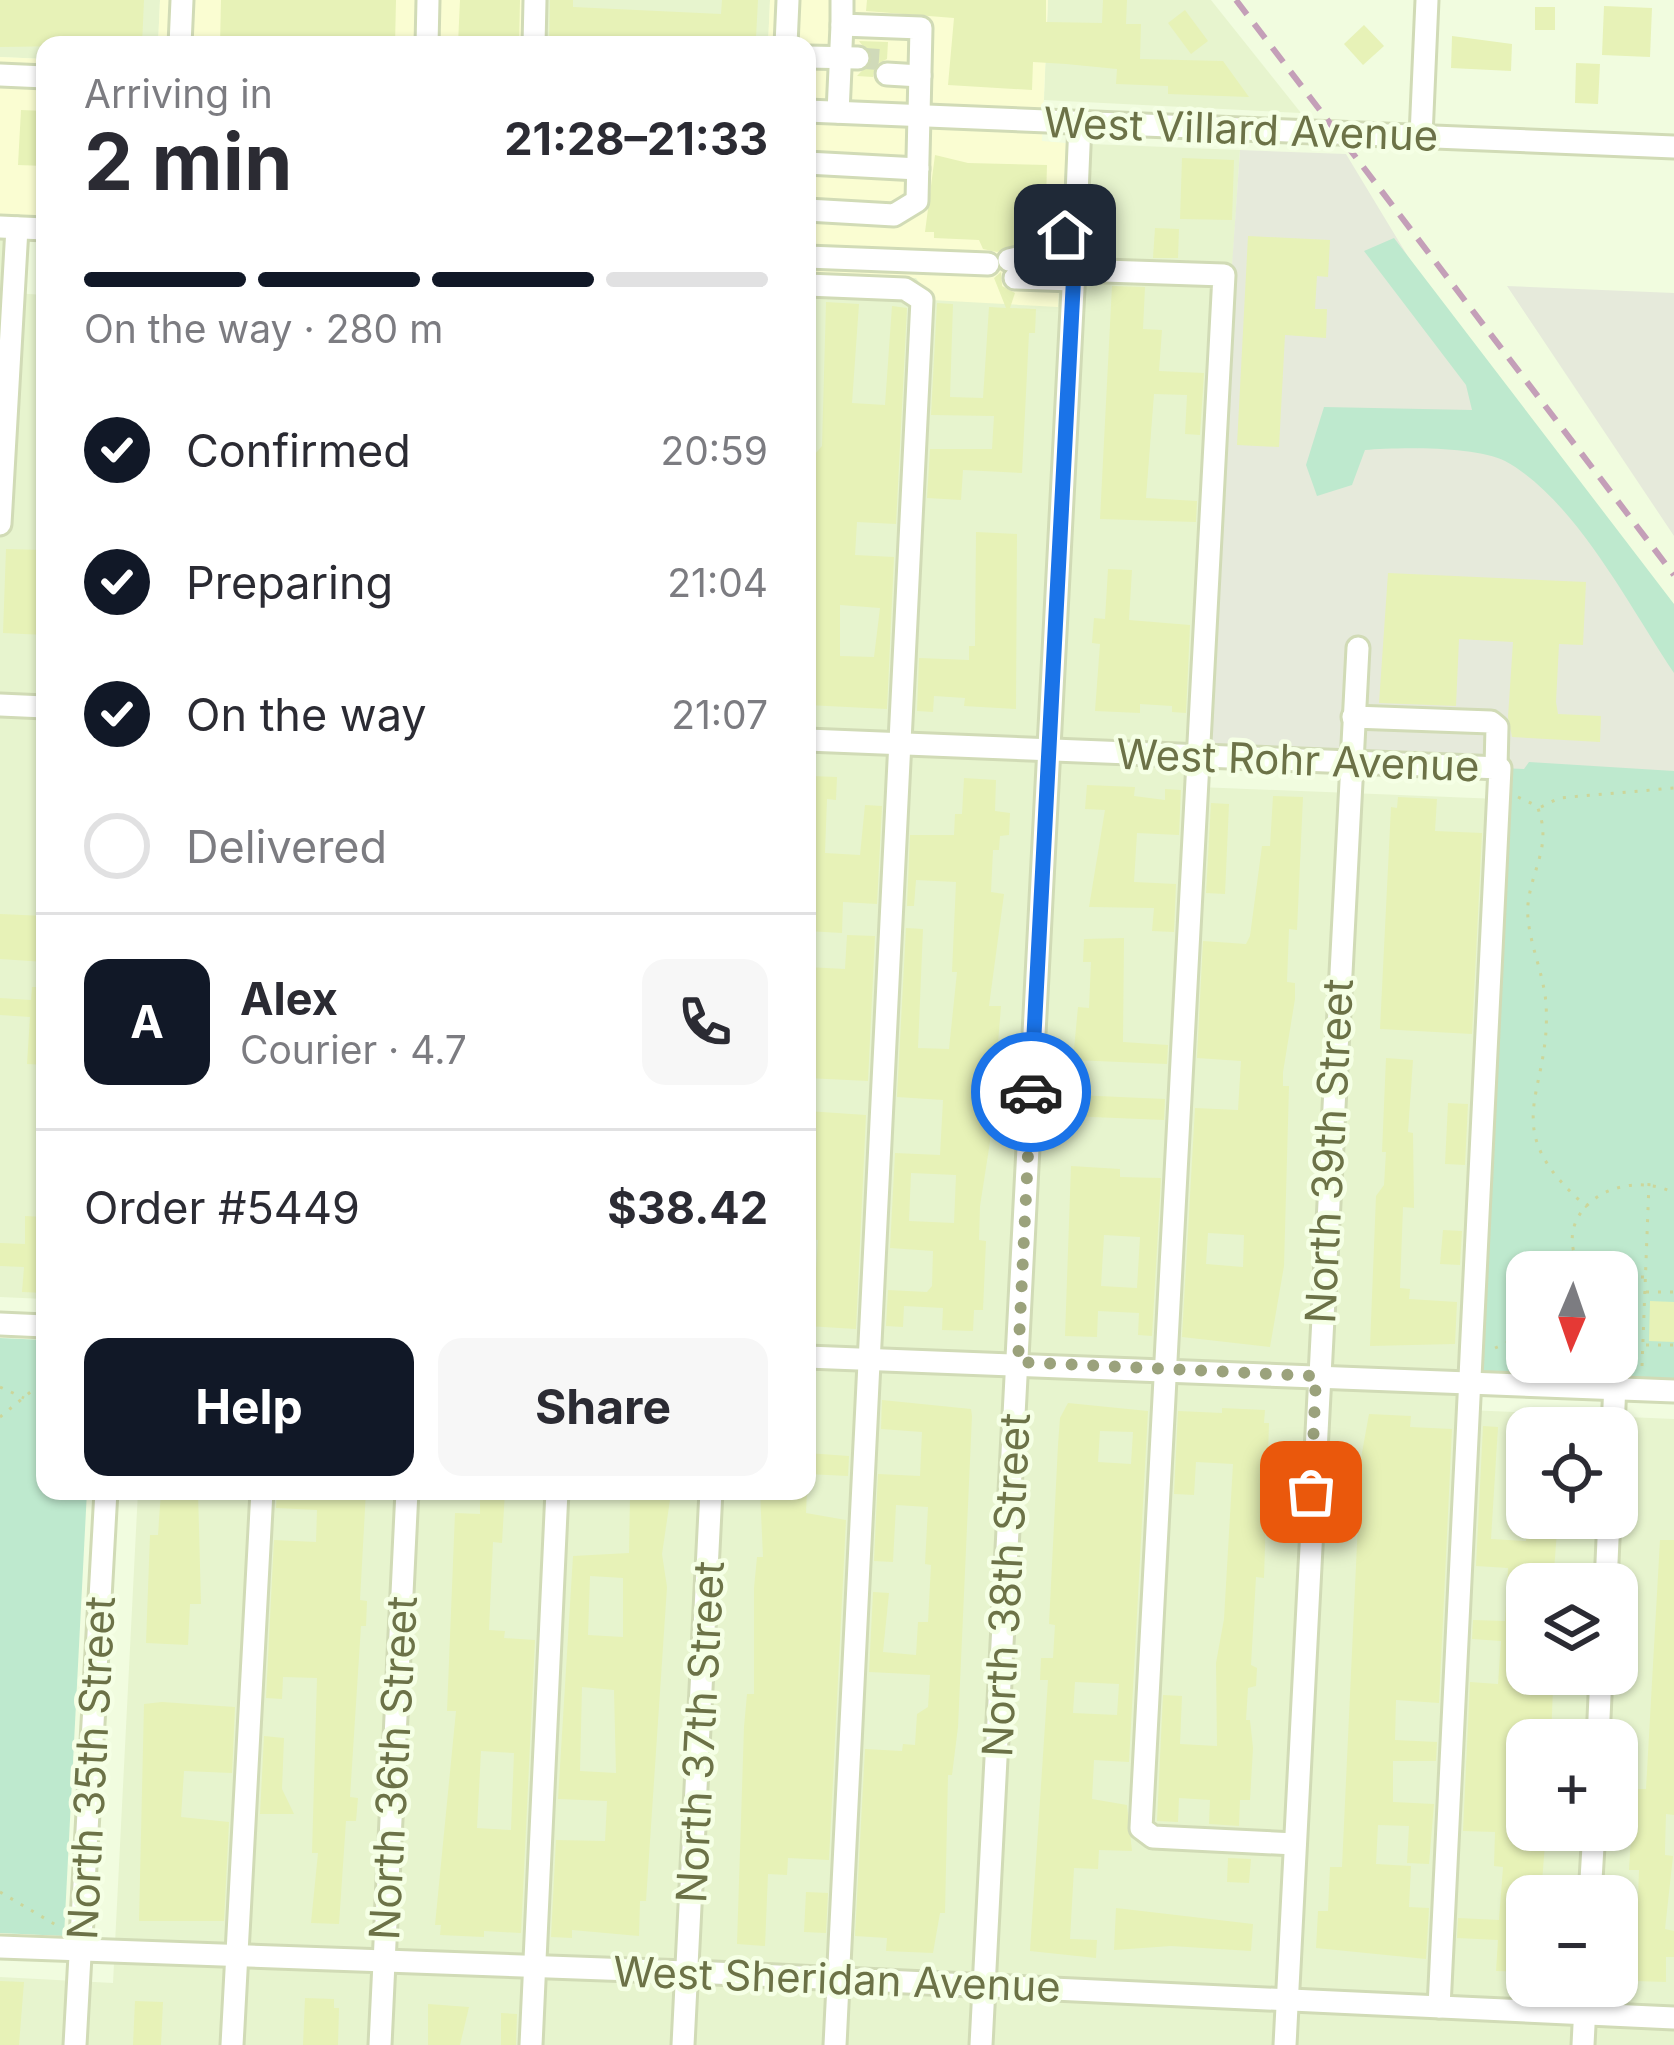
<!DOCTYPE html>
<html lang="en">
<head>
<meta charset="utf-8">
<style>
  :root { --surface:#fff; --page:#f7f7f7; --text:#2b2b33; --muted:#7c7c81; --line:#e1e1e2; --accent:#111827 }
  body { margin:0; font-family:Inter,sans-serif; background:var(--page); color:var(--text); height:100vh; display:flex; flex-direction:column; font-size:45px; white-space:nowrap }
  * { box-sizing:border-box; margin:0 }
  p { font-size:39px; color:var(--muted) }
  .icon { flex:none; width:66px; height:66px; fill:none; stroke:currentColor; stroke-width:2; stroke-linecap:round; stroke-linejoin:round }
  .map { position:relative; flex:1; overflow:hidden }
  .side { position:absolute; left:36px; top:36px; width:780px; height:1464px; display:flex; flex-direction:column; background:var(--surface); border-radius:24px; box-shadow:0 3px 9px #0004 }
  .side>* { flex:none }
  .needle { width:78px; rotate:182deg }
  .buttons { position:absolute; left:1506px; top:1251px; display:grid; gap:24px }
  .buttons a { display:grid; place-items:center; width:132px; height:132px; border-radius:24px; background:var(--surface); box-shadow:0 3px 9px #0004; font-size:60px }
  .pin { position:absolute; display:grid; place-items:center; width:102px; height:102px; color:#fff; margin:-51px; border-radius:24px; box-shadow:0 6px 18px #0006 }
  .courier { position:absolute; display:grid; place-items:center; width:120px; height:120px; margin:-60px; border:9px solid #1a73e8; border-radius:50%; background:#fff; color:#222; box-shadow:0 3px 15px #0007 }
  .overview em { font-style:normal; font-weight:700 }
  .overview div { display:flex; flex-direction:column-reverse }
  .overview { display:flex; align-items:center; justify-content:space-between; height:204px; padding:0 48px }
  h1 { font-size:78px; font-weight:700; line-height:90px }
  .bar { display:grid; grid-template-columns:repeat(4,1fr); gap:18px 12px; align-content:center; height:144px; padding:0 48px }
  .bar i { height:15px; border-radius:9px; background:var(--line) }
  .bar .on { background:var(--accent) }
  .bar p { grid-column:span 4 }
  .line { display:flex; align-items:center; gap:30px; padding:0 48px; border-top:3px solid var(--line) }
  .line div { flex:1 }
  .round { display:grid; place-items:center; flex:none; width:126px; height:126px; border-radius:24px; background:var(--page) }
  ol { padding:0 48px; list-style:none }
  li { display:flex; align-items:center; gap:36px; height:132px }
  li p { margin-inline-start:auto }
  li .icon { padding:12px; border-radius:50%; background:var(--accent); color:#fff; stroke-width:4 }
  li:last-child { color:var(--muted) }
  li i { width:66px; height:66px; border:6px solid var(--line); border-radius:50% }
  .action { display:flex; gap:24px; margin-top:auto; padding:24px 48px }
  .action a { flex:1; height:138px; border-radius:24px; background:var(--accent); color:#fff; font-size:48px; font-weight:700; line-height:138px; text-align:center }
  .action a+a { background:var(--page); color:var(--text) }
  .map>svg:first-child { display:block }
  .residential { fill:#e7f4ce; fill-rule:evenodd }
  .commercial { fill:#fafdd2 }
  .industrial { fill:#e6eadb }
  .green { fill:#bee9ce; fill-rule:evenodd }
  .building { fill:#e7f2b7; fill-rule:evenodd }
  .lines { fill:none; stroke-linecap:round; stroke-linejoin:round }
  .minor-tunnel { stroke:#d0dab9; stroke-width:21; stroke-dasharray:21 10; stroke-linecap:butt }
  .minor-casing { stroke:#d1dbb6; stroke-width:27 }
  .path { stroke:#ccd69a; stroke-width:3; stroke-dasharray:3 9; stroke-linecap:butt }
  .minor { stroke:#fff; stroke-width:21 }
  .rail { stroke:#c49fb8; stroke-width:6; stroke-dasharray:18 12; stroke-linecap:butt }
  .done { stroke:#9ba27c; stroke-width:12; stroke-dasharray:0 21.6 }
  .route { stroke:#1a73e8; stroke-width:15 }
  .labels { text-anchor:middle; stroke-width:9; stroke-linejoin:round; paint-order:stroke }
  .street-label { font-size:42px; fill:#6c7247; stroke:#f5ffe5 }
</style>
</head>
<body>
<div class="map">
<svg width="1674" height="2045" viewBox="0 0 1674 2045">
  <rect width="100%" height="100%" fill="#f1fcdf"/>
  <g class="residential">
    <polygon points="0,0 160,0 158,45 45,45 45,59 0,57"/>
    <polygon points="547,0 770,0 768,45 545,45"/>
    <polygon points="1048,0 1211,0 1301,113 1044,100"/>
    <path d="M1066,143L1240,150L1198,787L1499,799L1467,1410L1674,1419V2045H0V1977L113,1983L138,1491H807V276L916,278L1058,306ZM1527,1428H1617V1518H1527ZM1527,1584H1617V1674H1527ZM1527,1740H1617V1830H1527ZM1527,1896H1617V1986H1527Z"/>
    <polygon points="0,227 17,228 13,293 45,295 45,1299 0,1297"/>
  </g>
  <g class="commercial">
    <polygon points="160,0 547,0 545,45 158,45"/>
    <polygon points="770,0 1048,0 1042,141 1066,143 1058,307 931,300 916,278 807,276 807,45 768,45"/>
    <polygon points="0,57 45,59 45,224 0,222"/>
  </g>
  <g class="industrial">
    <polygon points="1240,150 1346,154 1427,288 1674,663 1674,777 1198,755"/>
    <polygon points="1507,286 1674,293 1674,536"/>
  </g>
  <g class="green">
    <path d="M1394,238L1674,604V673C1630,608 1575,499 1505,461C1477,446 1397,447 1365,450L1352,485L1317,496L1306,465L1324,407L1472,410L1466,385L1364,251Z"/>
    <path d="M1529,762L1674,771V1391L1468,1382L1500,768L1524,769ZM1527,1272H1617V1362H1527Z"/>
    <polygon points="0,1338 45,1340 45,1491 87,1491 64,1936 0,1933"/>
  </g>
  <g class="building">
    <polygon points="0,0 144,0 142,45 0,47"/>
    <polygon points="221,0 396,0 395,45 220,45"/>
    <polygon points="460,0 520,0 519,45 458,44"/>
    <polygon points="550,0 573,0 573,7 721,14 722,0 758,0 756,38 748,38 748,45 549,45"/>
    <polygon points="867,0 1046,0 1046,22 1102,23 1103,0 1127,0 1126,24 1141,24 1140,59 1223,61 1249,97 1168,94 1168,86 1116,84 1117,69 1066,64 1033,62 1032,90 948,85 954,18 866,11"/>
    <polygon points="1604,6 1652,8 1650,57 1602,55"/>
    <rect x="1535" y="7" width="20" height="23"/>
    <polygon points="1185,10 1208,41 1191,54 1168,23"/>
    <polygon points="1364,25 1384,46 1363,65 1344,44"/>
    <polygon points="1452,36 1512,44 1511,71 1451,68"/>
    <polygon points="859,41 888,42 887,59 875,65 873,77 857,76 873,59"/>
    <polygon points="1576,63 1600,64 1598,104 1575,103"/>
    <polygon points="21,110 45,111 45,166 18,165"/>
    <polygon points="935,155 968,163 1047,165 1045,236 997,252 983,249 979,240 934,238 934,232 925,232"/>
    <polygon points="1182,158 1234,160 1232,220 1180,219"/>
    <polygon points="1155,228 1179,229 1178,258 1153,258"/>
    <polygon points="1248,236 1330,240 1328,277 1317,276 1315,309 1327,309 1326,338 1285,335 1279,447 1237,445"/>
    <polygon points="1001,272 1002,286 1015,293 1010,308 1036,309 1035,333 1029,333 1022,473 963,470 961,500 927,498 930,449 992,449 994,416 931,415 937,303 953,304 950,397 983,398 989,307 1006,308 994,278"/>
    <polygon points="1112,286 1145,287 1143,329 1162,330 1159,371 1204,373 1200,435 1185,434 1187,395 1154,394 1146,498 1197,501 1196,522 1100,519"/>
    <path d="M826,302L859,304L852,403L885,405L892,306L907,308L896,524L857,522L855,555L894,557L887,709L807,705V479H811L815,454L822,446ZM840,605L880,608L874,657L840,656Z"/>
    <polygon points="976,532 1017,534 1016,709 964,706 965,698 934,696 933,712 917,711 919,658 969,660 969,646 975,646"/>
    <polygon points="6,549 45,550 45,635 3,633"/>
    <polygon points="1108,569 1132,570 1129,620 1190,625 1186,713 1172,712 1172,706 1140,704 1140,713 1095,711 1100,644 1092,643 1094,618 1105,619"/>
    <polygon points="1388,573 1586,582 1583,645 1559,644 1556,702 1558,714 1601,716 1600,742 1512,737 1508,717 1513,642 1459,639 1456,706 1379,703"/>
    <polygon points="811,776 837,777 836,800 827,799 825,853 860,855 865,805 882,806 877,904 843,902 842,933 807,931"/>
    <path d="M964,778L996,780L995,811L1010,813L1009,835L1000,836L999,850H993L991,892L1004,894L989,1006H1001L996,1068L990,1067V1142L980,1206L979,1240L986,1241L983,1310H974L973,1331L942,1330L943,1308L904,1306L903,1327L886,1326L888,1290L927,1292L932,1286L933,1251L890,1248L895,1153L940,1155L943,1100L897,1097L906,928L923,929L918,1048L949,1049L957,972H952L956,882L916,880L914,906H907L910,835H954L955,814H962ZM911,1173L956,1175L954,1223L909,1221Z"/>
    <polygon points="1087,785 1135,787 1134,796 1165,800 1165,789 1181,790 1179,835 1137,833 1134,882 1176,884 1174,932 1152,931 1154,908 1089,907 1105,810 1085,809"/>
    <path d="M1273,796L1303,797L1297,930L1289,929L1287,982L1295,983V999L1283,1072V1086H1289L1284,1266L1270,1347L1182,1337L1195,1108L1238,1110L1241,1061L1197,1058L1203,941L1246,944L1250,936L1262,846H1270ZM1208,1233L1244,1235L1243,1267L1206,1264Z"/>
    <polygon points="1398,797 1437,799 1435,831 1482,833 1472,1034 1380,1029 1391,807 1397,808"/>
    <polygon points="1211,803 1229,804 1225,894 1206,893"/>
    <polygon points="0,914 45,916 45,962 0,959"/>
    <polygon points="847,935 875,936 868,1081 807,1078 807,967 845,969"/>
    <polygon points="1124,938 1123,1042 1168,1045 1167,1064 1073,1060 1078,1007 1089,1008 1091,962 1083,962 1084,939"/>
    <polygon points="32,987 45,987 45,1065 27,1064 30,1017 0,1015 0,998 31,1000"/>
    <polygon points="1386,1058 1413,1060 1408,1132 1413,1133 1414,1208 1403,1207 1400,1288 1410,1289 1409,1299 1457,1302 1455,1344 1370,1346 1376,1196 1384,1185 1386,1152 1382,1152"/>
    <polygon points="1076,1095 1165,1099 1164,1120 1068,1116 1069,1096"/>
    <polygon points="1448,1103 1468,1104 1465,1165 1445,1164"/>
    <polygon points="807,1111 866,1115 856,1329 807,1326 807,1283 815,1283 818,1240 807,1239"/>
    <path d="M1071,1166L1120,1169V1177L1161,1178L1152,1336L1138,1335L1139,1313L1098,1311L1097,1337L1065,1336ZM1104,1235L1140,1237L1137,1288L1101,1286Z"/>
    <polygon points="25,1216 45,1217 45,1293 22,1292 24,1267 0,1266 0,1243 25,1244"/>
    <polygon points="1443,1230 1462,1231 1460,1265 1440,1264"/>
    <polygon points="1650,1301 1674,1302 1674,1342 1649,1341"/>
    <polygon points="882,1400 971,1409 972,1416 958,1727 952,1775 948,1775 945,1913 940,1913 933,1953 886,1951 887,1938 855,1936 865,1749 902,1751 903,1744 915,1745 917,1714 928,1707 930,1675 869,1672 873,1592 889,1593 883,1652 916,1655 918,1622 928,1622 931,1565 925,1564 928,1507 896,1505 893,1562 874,1561 878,1474 920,1476 922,1432 881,1429"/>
    <path d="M1068,1403L1148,1411L1129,1762L1094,1760L1092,1799L1127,1805L1132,1851L1099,1850L1098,1869L1074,1868L1070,1939L1097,1940L1096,1958L1030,1951L1048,1680H1040L1041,1658H1053L1055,1625L1049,1624L1058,1445L1060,1418ZM1100,1431L1133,1432L1131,1464L1098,1462ZM1075,1682L1119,1684L1117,1715L1073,1713Z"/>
    <polygon points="1222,1408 1265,1410 1264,1423 1269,1423 1264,1578 1256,1577 1251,1665 1257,1668 1256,1686 1248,1688 1246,1720 1250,1720 1253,1748 1250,1800 1240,1800 1239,1826 1209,1824 1210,1800 1179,1798 1178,1822 1157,1821 1163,1695 1182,1696 1180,1744 1217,1746 1216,1663 1224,1619 1233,1464 1196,1462 1194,1495 1174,1494 1178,1411 1222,1413"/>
    <polygon points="1369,1414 1411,1416 1410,1427 1452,1429 1439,1703 1396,1700 1395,1740 1437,1742 1436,1761 1393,1761 1393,1802 1434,1804 1429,1864 1407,1863 1409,1826 1378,1825 1376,1864 1411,1866 1409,1907 1429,1908 1426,1959 1316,1948 1318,1911 1328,1911 1330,1867 1342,1867 1361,1458"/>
    <polygon points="1483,1426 1498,1427 1491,1539 1526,1541 1527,1518 1558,1518 1553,1584 1527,1584 1527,1675 1546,1676 1546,1687 1553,1687 1551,1740 1527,1740 1527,1830 1546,1830 1541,1896 1527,1896 1527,1972 1496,1971 1498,1940 1457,1938 1458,1918 1499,1920 1503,1867 1494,1866 1495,1832 1463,1831 1470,1682 1498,1684 1501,1641 1472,1639 1473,1620 1505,1621 1508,1568 1476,1566"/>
    <polygon points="807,1453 849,1456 848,1476 807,1474"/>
    <polygon points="161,1491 198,1491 201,1604 190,1604 188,1645 146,1643 150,1535 158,1535"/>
    <polygon points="277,1491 366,1491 360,1600 367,1601 366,1626 361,1626 350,1797 358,1798 356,1821 346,1821 339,1924 311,1923 318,1853 312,1853 317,1678 283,1677 282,1699 266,1698 274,1540 316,1542 317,1510 276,1508"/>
    <path d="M480,1491H505L502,1543L493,1542L489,1630L505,1631L504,1638L535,1640L521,1933L484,1931V1937L440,1935L441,1925H435L456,1711H447L455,1513L480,1514ZM481,1751L514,1753L511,1830L477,1828Z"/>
    <polygon points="760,1491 807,1491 806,1513 846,1520 829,1860 788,1858 787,1875 768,1874 765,1946 737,1944 744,1727 747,1694 754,1694 754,1588 757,1557 763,1557"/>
    <path d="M630,1498L670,1500L662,1554L667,1587L646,1901H640L639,1936L572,1930V1938L551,1937L556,1840L605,1841L607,1801L558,1799L573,1556L629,1553ZM590,1576L623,1578V1637L588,1635ZM582,1687L614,1690L616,1773L580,1771Z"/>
    <polygon points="1660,1540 1674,1540 1674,1815 1666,1814 1665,1849 1665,1855 1673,1856 1665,1929 1674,1931 1674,1957 1666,1957 1666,1982 1635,1981 1639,1870 1629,1870 1634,1789 1646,1789"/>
    <polygon points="162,1702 235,1707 232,1773 184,1771 181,1817 229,1822 224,1921 139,1921 144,1704"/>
    <polygon points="264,1736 284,1738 282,1789 294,1814 260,1814"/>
    <polygon points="1228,1858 1251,1859 1249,1883 1227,1882"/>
    <polygon points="806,1892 828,1893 826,1933 804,1932"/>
    <polygon points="1116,1908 1253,1924 1251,1951 1171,1946 1114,1950"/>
    <polygon points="0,1981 24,1982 19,2045 0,2045"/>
    <polygon points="305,1998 334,1999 334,2008 339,2008 338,2045 303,2045"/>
    <polygon points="135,2001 163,2002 161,2045 133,2045"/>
    <polygon points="428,2004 469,2007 460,2045 428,2045"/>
    <polygon points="501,2013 517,2014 516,2045 501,2045"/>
  </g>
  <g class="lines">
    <polyline class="minor-tunnel" points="858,58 887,60"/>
    <g class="minor-casing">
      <g id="minor">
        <polyline points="180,45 182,0"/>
        <polyline points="427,45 428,0"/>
        <polyline points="534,45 535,0"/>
        <polyline points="786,45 788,0"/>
        <polyline points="807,57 858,58"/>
        <polyline points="887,74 920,76"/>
        <polyline points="0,75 45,77"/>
        <polyline points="807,111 1674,147"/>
        <polyline points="838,112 842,25"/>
        <polyline points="1421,136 1427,0"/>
        <polyline points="807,163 918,169"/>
        <polyline points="807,210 894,215 917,201 921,28 842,25 842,0"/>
        <polyline points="0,227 45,229"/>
        <polyline points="807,257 988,264"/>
        <polyline points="1009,260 1054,249 1065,235"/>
        <polyline points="1074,270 1224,275 1141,1828 1153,1837 1295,1844"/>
        <polyline points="1015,278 1073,280"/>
        <polyline points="807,285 905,289 922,300 835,2045"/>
        <polyline points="0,524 17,228"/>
        <polyline points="0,705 45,707"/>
        <polyline points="1353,717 1491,722 1497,727 1496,768"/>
        <polyline points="807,740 1500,768 1439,2007"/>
        <polyline points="0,1324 45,1326"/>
        <polyline points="1617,1346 1618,1310"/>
        <polyline points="807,1357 1674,1391"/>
        <polyline points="1613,1428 1616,1362"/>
        <polyline points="1606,1584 1609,1518"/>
        <polyline points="1598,1740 1601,1674"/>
        <polyline points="1590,1896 1594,1830"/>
        <polyline points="0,1947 714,1973 1674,2018"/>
        <polyline points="75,2045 106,1491"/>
        <polyline points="232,2045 262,1491"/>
        <polyline points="380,2045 407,1491"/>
        <polyline points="531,2045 557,1491"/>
        <polyline points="683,2045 711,1491"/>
        <polyline points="981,2045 1074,270 1065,235 1076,218 1080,123"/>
        <polyline points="1285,2045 1358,648"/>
        <polyline points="1583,2045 1586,1986"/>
      </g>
    </g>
    <g class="path">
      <path d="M1518,797L1537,806C1553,845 1532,867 1528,904C1525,935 1544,972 1546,1004C1552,1096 1493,1126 1587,1207"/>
      <polyline points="1541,807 1559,798 1674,788"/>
      <path d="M1583,1272C1544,1213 1619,1165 1674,1193"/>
      <polyline points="1617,1277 1645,1277"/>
      <polyline points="1646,1292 1674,1292"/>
      <polyline points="1646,1345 1674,1345"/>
      <polyline points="1495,1348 1527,1334"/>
      <polyline points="1642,1366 1649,1183"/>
      <polyline points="0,1387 24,1398"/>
      <polyline points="0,1417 45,1380"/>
      <polyline points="0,1892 56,1925"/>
    </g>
    <use href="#minor" class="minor"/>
    <polyline class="rail" points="1236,0 1674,575"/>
  </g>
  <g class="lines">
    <polyline class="done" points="1031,1092 1018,1362 1316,1376 1311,1492"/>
    <polyline class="route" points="1031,1092 1074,270 1065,235"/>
  </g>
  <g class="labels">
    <g class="street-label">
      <text transform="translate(1241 129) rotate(2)" y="15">West Villard Avenue</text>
      <text transform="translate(1298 760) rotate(2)" y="15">West Rohr Avenue</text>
      <text transform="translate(1329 1151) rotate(-87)" y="15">North 39th Street</text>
      <text transform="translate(1006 1585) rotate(-87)" y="15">North 38th Street</text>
      <text transform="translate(700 1732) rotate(-87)" y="15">North 37th Street</text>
      <text transform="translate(91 1768) rotate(-87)" y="15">North 35th Street</text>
      <text transform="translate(393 1768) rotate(-87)" y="15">North 36th Street</text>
      <text transform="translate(837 1979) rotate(2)" y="15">West Sheridan Avenue</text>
    </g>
  </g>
</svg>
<div class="buttons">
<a><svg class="needle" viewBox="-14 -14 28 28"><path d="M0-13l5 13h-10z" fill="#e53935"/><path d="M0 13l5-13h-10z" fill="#7c7c81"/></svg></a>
<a><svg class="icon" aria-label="locate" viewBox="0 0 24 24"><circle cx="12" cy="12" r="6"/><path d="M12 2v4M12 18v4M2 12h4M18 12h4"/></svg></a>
<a><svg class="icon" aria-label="layers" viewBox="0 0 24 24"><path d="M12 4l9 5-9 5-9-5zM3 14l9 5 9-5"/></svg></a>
<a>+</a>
<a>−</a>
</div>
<div class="pin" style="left:1311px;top:1492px;background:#ea580c"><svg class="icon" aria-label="bag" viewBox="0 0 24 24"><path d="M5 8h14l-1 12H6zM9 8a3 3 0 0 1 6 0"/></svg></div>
<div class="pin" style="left:1065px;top:235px;background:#1f2937"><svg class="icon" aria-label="home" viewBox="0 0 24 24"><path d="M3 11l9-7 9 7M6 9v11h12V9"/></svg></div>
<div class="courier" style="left:1031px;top:1092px"><svg class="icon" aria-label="car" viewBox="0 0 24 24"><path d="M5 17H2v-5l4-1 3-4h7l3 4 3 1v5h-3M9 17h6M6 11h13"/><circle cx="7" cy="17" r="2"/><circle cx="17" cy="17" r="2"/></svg></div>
<section class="side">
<div class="overview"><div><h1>2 min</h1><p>Arriving in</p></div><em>21:28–21:33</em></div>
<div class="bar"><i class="on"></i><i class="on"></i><i class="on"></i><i></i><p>On the way · 280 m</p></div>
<ol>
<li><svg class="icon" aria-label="check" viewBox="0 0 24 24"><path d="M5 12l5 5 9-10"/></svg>Confirmed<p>20:59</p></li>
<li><svg class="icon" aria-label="check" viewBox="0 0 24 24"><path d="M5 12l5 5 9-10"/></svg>Preparing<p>21:04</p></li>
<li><svg class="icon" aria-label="check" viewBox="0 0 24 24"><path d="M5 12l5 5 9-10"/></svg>On the way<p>21:07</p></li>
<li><i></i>Delivered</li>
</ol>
<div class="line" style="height:216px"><b class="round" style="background:var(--accent);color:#fff">A</b><div><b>Alex</b><p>Courier · 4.7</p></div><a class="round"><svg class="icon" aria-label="phone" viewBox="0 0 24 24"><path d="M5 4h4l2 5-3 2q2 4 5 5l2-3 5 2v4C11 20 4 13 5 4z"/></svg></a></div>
<div class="line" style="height:156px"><div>Order #5449</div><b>$38.42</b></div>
<div class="action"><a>Help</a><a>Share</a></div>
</section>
</div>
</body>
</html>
